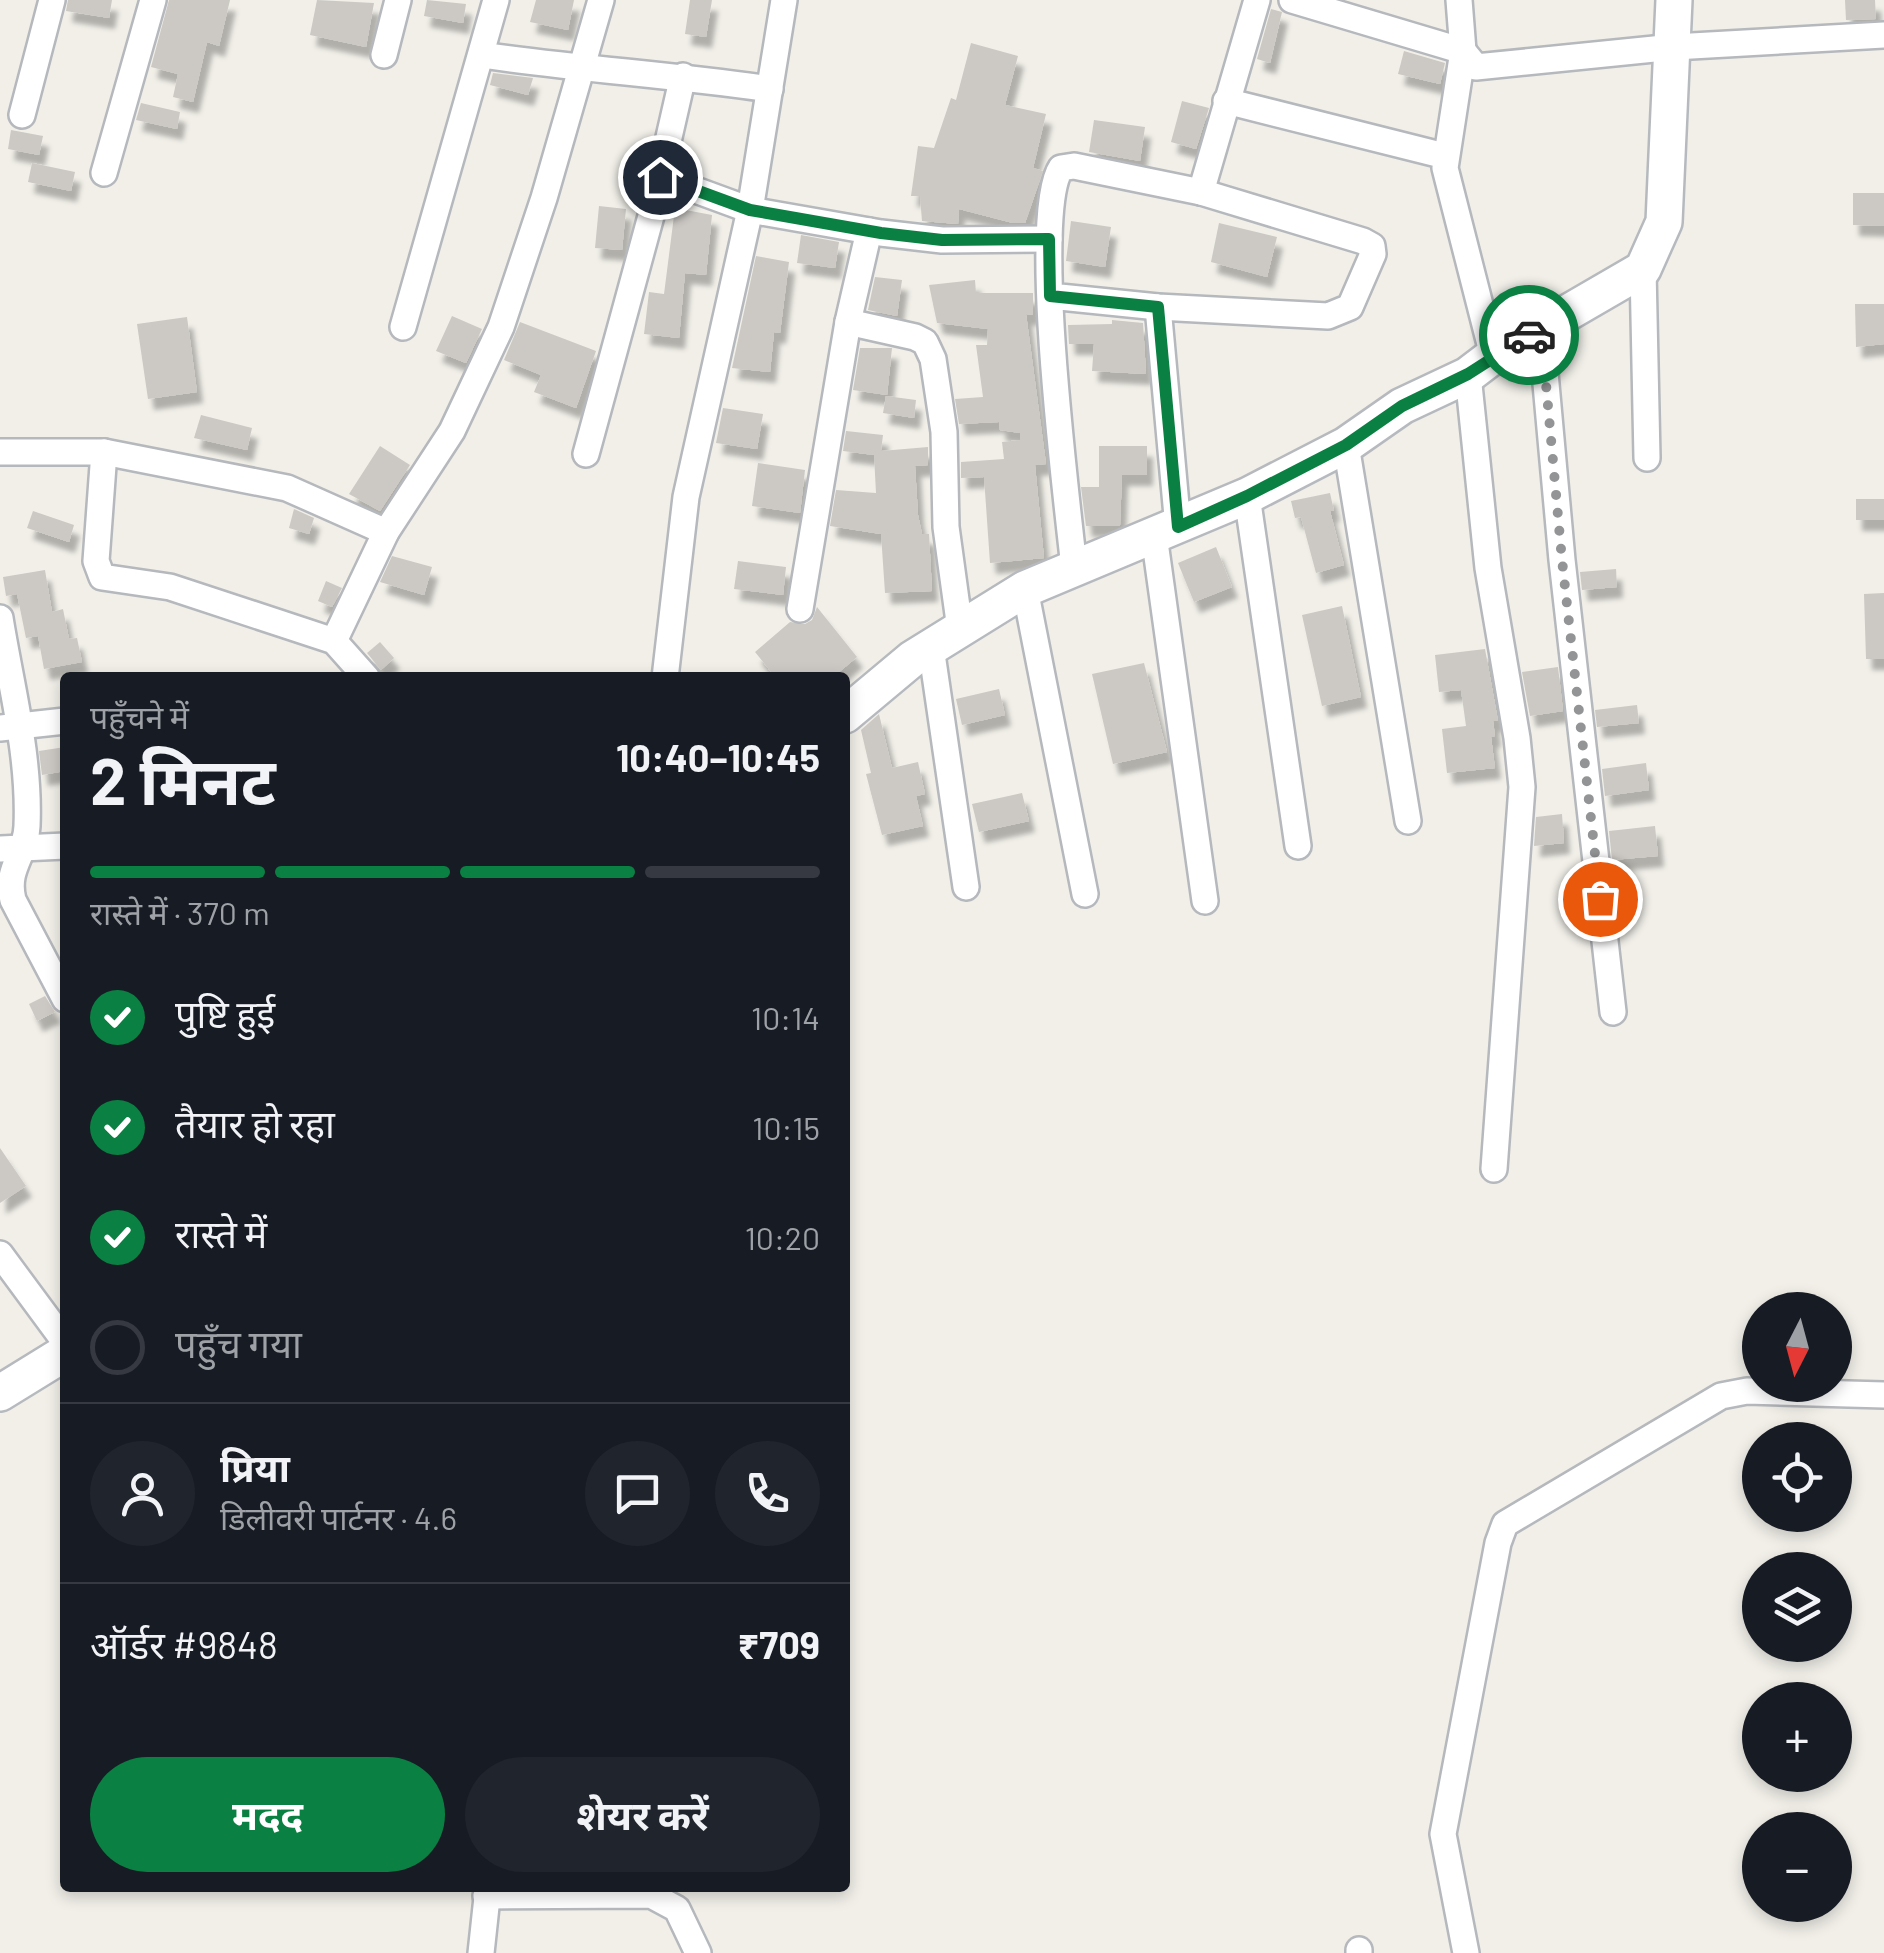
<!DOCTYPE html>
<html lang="hi">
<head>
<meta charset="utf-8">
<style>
  :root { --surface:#171b24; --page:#20242c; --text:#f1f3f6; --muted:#9ea1a6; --line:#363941; --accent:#0b8043 }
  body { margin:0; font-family:Barlow,"Noto Sans Devanagari",sans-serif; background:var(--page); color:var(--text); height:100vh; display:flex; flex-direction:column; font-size:38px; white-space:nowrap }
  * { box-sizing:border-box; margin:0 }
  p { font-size:32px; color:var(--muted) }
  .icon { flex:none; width:55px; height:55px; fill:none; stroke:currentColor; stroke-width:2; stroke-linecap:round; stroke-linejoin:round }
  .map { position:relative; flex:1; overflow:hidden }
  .drawer { position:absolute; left:60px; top:672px; width:790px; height:1220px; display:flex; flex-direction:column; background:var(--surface); border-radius:10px; box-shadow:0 5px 15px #0003 }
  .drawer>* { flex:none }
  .needle { width:65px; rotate:186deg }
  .controls { position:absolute; left:1742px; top:1292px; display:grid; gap:20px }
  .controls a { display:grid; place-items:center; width:110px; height:110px; border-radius:50%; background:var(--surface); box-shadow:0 5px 15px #0003; font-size:50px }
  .pin { position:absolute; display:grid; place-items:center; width:85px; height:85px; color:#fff; margin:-42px; border:5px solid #fff; border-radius:50%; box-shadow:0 2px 10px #0007 }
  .courier { position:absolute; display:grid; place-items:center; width:100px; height:100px; margin:-50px; border:8px solid #0b8043; border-radius:50%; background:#fff; color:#222; box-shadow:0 2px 12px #0007 }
  .headline em { font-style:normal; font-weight:700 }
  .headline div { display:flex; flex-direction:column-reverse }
  .headline { display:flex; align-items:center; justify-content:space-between; height:170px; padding:0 30px }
  h1 { font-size:65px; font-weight:700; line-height:75px }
  .bar { display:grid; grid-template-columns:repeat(4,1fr); gap:15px 10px; align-content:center; height:120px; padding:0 30px }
  .bar i { height:12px; border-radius:8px; background:var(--line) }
  .bar .active { background:var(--accent) }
  .bar p { grid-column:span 4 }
  .line { display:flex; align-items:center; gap:25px; padding:0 30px; border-top:2px solid var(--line) }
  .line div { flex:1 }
  .round { display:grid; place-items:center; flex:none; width:105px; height:105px; border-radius:52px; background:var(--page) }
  ol { padding:0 30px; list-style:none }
  li { display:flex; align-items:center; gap:30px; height:110px }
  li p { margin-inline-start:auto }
  li .icon { padding:10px; border-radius:50%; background:var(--accent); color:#fff; stroke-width:4 }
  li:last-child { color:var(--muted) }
  li i { width:55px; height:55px; border:5px solid var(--line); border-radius:50% }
  .cta { display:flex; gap:20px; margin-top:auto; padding:20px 30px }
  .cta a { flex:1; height:115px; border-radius:60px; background:var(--accent); color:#fff; font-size:40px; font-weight:700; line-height:115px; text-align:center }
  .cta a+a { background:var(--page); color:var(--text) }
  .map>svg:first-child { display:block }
  .building { fill:#ccc9c5; filter:url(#shadow) }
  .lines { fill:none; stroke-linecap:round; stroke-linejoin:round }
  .street-casing { stroke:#b5b8bc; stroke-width:30 }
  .secondary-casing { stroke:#b6babf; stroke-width:40 }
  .street { stroke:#fff; stroke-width:25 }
  .secondary { stroke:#fff; stroke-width:35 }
  .done { stroke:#929495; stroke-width:10; stroke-dasharray:0 18 }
  .route { stroke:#0b8043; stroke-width:12 }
</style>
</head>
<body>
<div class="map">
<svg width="1884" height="1953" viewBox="0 0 1884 1953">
  <defs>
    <filter id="shadow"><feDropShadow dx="6" dy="11" stdDeviation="2.5" flood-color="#0004"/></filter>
  </defs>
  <rect width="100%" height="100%" fill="#f1efe8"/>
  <g class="building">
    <polygon points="68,0 112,0 109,18 66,11"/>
    <polygon points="169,0 230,0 219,46 207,42 193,102 173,97 178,74 151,67"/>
    <polygon points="317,0 374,3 366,47 310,35"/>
    <polygon points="427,0 466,4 463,23 424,16"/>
    <polygon points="536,0 574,0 568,30 530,22"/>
    <polygon points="690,0 712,0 706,37 685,34"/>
    <polygon points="1845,0 1875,0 1876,19 1846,20"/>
    <polygon points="1271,9 1282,12 1270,63 1257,59"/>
    <polygon points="971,43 1018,56 1005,105 1046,114 1033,168 1043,171 1025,223 1013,223 959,209 958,224 922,221 920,196 911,196 918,146 934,148 951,98 956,100"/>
    <polygon points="1404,51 1445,63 1440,84 1398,74"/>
    <polygon points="493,73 533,78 528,95 490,85"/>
    <polygon points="1182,101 1209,108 1196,149 1171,142"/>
    <polygon points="141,103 180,112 177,129 136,120"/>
    <polygon points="1094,120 1145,127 1140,161 1089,152"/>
    <polygon points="11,130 43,136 39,155 8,149"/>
    <polygon points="32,163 75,172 71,191 28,182"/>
    <polygon points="1853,193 1884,193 1884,226 1853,225"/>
    <polygon points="599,206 626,209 622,250 595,248"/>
    <polygon points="675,208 712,215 706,275 685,273 679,338 644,334 649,292 664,294"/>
    <polygon points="1071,221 1111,227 1105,267 1066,261"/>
    <polygon points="1219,223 1277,237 1267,277 1211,262"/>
    <polygon points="801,235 839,242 835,268 797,263"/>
    <polygon points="756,256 789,262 780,333 774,332 770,372 732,368"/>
    <polygon points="875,277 902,280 897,316 868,310"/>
    <polygon points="975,280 976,293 1033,293 1033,315 1026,314 1046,464 1035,465 1044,558 990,563 984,477 961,478 961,462 1004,459 1002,442 1020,440 1020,433 1000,430 999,422 959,424 955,399 983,397 976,345 987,345 988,329 937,323 929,285"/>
    <polygon points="1855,304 1884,304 1884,344 1856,347"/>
    <polygon points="452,316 482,329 466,363 436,351"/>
    <polygon points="187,317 197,392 148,399 137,324"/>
    <polygon points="1112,320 1143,323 1146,374 1092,371 1094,344 1069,344 1068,325 1112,324"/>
    <polygon points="520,322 596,351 576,408 534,392 541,375 504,360"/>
    <polygon points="860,348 892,348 887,395 853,390"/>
    <polygon points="886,396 916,400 914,418 883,413"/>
    <polygon points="723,408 763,414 757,449 716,443"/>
    <polygon points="201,415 252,428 247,450 194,438"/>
    <polygon points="846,431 883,435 881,451 928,447 928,465 915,466 918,515 922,534 929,534 932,591 885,593 881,534 830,526 836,490 876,493 874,455 843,451"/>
    <polygon points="380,446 410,465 380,511 349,494"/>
    <polygon points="1099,446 1147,446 1147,475 1122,475 1120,526 1086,526 1081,487 1099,487"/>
    <polygon points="758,463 805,470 800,513 752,506"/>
    <polygon points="1330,493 1334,511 1330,511 1344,565 1316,573 1301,517 1295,518 1291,501"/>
    <rect x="1856" y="499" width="28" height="21"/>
    <polygon points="294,509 314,518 309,534 289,528"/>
    <polygon points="33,511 74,525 69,542 27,528"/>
    <polygon points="1216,547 1232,587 1194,602 1178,563"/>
    <polygon points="392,556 432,567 424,595 380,582"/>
    <polygon points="738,561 786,567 783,595 734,589"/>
    <polygon points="1616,569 1617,587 1582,590 1580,572"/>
    <polygon points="45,570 52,612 63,609 69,639 77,638 82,662 44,669 38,636 26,638 17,594 6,596 3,577"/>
    <polygon points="326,581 342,588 332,607 318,601"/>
    <polygon points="1884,593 1884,659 1866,659 1864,594"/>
    <polygon points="1342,606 1361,697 1322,706 1302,615"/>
    <polygon points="817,607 857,657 832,678 776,678 755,652 790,622 805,624 812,620"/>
    <polygon points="380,642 394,658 381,670 367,653"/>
    <polygon points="1485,649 1498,721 1493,721 1495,736 1491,737 1495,768 1447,773 1442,729 1466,726 1461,690 1439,692 1435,655"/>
    <polygon points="1144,663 1167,752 1113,764 1092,674"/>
    <polygon points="1558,667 1563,711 1530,716 1522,672"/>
    <polygon points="999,689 1005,715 962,725 956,699"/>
    <polygon points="1637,705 1639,723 1597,727 1595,710"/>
    <polygon points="879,714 892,768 918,762 925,794 916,796 923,826 882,835 866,774 871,773 861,730"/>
    <polygon points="65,747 65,771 42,775 39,751"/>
    <polygon points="1646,763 1649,790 1605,796 1602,769"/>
    <polygon points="1022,793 1029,821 979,832 972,804"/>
    <polygon points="1562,814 1564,843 1534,846 1536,817"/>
    <polygon points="1655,826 1658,856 1612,860 1609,831"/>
    <polygon points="45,996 55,1012 37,1021 29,1004"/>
    <polygon points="0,1148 26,1186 0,1203"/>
  </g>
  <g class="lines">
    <g class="street-casing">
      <g id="street">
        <polyline points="1292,0 1463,51 1476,67 1674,47 1884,35"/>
        <polyline points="1459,0 1463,51 1445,168 1493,356"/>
        <polyline points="384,55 398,0"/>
        <path d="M482,55C578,69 674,75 770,89"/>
        <polyline points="1226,101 1445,156"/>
        <polyline points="22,115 52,0"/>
        <polyline points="104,173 153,0"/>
        <polyline points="660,177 750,210 881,233 942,240 1049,239"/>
        <polyline points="1201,192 1257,0"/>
        <polyline points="1643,269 1647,458"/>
        <path d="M1050,296L1158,307L1328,316L1350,307L1373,254L1372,246L1363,241L1201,192L1074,166L1061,168C1030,214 1067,499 1074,568"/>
        <polyline points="1158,307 1178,527"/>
        <polyline points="848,322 915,337 925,342 933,359 944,432 946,527 960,629"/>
        <polyline points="403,327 496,0"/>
        <polyline points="1541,329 1562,560 1613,1012"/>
        <polyline points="1468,375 1488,568 1517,738 1522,787 1494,1169"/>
        <polyline points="1346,445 1408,821"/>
        <polyline points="0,452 104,452 287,488 386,532"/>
        <polyline points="104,452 96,561 102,577 170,587 334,641 367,678"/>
        <polyline points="586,454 651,216 683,76"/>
        <polyline points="1247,496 1298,846"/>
        <polyline points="1154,535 1205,901"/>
        <polyline points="1025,589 1085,894"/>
        <polyline points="800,609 848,322 869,231"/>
        <path d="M0,618C11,687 30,755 27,826C26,856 5,868 13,900L65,999"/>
        <polyline points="334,641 386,532 452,431 501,327 544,198 601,0"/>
        <polyline points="931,647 966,887"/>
        <polyline points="665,678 686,497 750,210 784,0"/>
        <polyline points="0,728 65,721"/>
        <polyline points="0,849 65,846"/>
        <polyline points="0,1254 65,1342"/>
        <polyline points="486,1896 651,1895 677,1909 698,1953"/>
        <polyline points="1359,1950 1359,1953"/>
        <polyline points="481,1953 488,1888"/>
        <polyline points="1466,1953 1443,1834 1498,1543 1505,1524 1721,1396 1747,1391 1884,1395"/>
      </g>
    </g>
    <g class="secondary-casing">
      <g id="secondary">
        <polyline points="845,715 912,659 1025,589 1247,496 1346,445 1402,406 1468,375 1493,356 1643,269 1664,222 1674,0"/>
        <polyline points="0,1393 65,1353"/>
      </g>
    </g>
    <use href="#street" class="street"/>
    <use href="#secondary" class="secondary"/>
  </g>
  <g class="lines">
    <polyline class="done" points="1529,335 1541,329 1562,560 1600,899"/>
    <polyline class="route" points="660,177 750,210 881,233 942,240 1049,239 1050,296 1158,307 1178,527 1247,496 1346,445 1402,406 1468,374 1529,335"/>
  </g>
</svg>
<div class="controls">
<a><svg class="needle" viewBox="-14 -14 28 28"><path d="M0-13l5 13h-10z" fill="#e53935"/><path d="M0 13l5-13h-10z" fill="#9ea1a6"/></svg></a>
<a><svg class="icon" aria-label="locate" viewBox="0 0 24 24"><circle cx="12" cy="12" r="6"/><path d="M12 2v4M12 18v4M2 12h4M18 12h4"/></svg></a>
<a><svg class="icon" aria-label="layers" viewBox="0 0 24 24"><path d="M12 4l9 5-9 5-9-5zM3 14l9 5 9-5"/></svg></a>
<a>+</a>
<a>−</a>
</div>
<div class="pin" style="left:1600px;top:899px;background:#ea580c"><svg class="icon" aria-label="bag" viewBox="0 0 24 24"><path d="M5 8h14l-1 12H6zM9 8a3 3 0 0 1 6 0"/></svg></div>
<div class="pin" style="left:660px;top:177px;background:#1f2937"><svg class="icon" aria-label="home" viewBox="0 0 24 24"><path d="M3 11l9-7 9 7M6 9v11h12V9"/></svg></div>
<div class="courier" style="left:1529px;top:335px"><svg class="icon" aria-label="car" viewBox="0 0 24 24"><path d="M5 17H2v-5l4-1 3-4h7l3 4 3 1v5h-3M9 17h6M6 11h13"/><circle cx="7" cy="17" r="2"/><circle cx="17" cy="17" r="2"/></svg></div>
<section class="drawer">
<div class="headline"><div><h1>2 मिनट</h1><p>पहुँचने में</p></div><em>10:40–10:45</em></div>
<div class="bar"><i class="active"></i><i class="active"></i><i class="active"></i><i></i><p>रास्ते में · 370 m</p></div>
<ol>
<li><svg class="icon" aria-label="check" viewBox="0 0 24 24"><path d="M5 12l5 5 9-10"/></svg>पुष्टि हुई<p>10:14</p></li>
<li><svg class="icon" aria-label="check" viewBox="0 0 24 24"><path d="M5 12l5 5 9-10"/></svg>तैयार हो रहा<p>10:15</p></li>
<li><svg class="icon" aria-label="check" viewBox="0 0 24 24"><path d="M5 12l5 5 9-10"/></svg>रास्ते में<p>10:20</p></li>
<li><i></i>पहुँच गया</li>
</ol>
<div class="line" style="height:180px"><a class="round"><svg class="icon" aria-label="person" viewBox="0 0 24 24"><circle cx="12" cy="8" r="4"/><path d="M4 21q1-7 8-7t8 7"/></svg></a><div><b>प्रिया</b><p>डिलीवरी पार्टनर · 4.6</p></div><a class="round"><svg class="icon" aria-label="chat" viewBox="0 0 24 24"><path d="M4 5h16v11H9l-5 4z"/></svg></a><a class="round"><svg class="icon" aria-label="phone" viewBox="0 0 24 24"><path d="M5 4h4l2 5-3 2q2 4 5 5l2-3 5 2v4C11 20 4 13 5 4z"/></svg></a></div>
<div class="line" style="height:130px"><div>ऑर्डर #9848</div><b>₹709</b></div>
<div class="cta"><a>मदद</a><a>शेयर करें</a></div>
</section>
</div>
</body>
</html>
